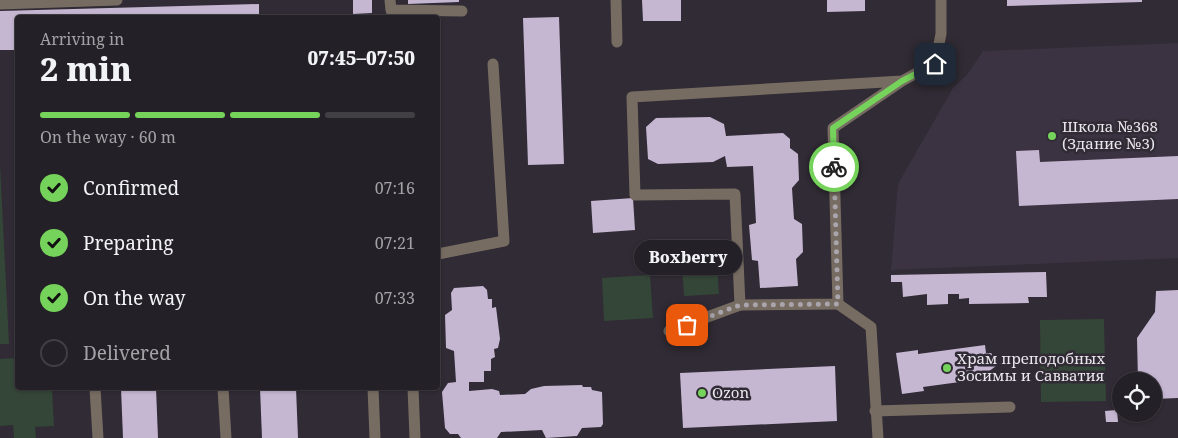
<!DOCTYPE html>
<html lang="en">
<head>
<meta charset="utf-8">
<style>
  :root { --surface:#242027; --page:#302d33; --text:#f1f3f6; --muted:#a3a3a7; --line:#413e44; --accent:#75d25a }
  body { margin:0; font-family:"Noto Serif",serif; background:var(--page); color:var(--text); height:100vh; display:flex; flex-direction:column; font-size:19px; white-space:nowrap }
  * { box-sizing:border-box; margin:0 }
  p { font-size:16px; color:var(--muted) }
  .icon { flex:none; width:28px; height:28px; fill:none; stroke:currentColor; stroke-width:2; stroke-linecap:round; stroke-linejoin:round }
  .map { position:relative; flex:1; overflow:hidden }
  .side { position:absolute; left:15px; top:15px; width:425px; height:375px; display:flex; flex-direction:column; background:var(--surface); border-radius:5px; box-shadow:0 1px 4px #0004,0 0 0 1px var(--line) }
  .side>* { flex:none }
  .controls { position:absolute; left:1112px; top:372px; display:grid; gap:10px }
  .controls a { display:grid; place-items:center; width:50px; height:50px; border-radius:50%; background:var(--surface); box-shadow:0 1px 4px #0004,0 0 0 1px var(--line); font-size:25px }
  .pin { position:absolute; display:grid; place-items:center; width:42px; height:42px; color:#fff; margin:-21px; border-radius:10px; box-shadow:0 2px 8px #0006 }
  .courier { position:absolute; display:grid; place-items:center; width:50px; height:50px; margin:-25px; border:4px solid #75d25a; border-radius:50%; background:#fff; color:#222; box-shadow:0 1px 6px #0007 }
  .bubble { position:absolute; height:35px; border-radius:18px; background:var(--surface); box-shadow:0 1px 4px #0004,0 0 0 1px var(--line); font-size:16px; font-weight:800; line-height:35px; text-align:center }
  .head em { font-style:normal; font-weight:800 }
  .head div { display:flex; flex-direction:column-reverse }
  .head { display:flex; align-items:center; justify-content:space-between; height:85px; padding:0 25px }
  h1 { font-size:32px; font-weight:800; line-height:38px }
  .bar { display:grid; grid-template-columns:repeat(4,1fr); gap:8px 5px; align-content:center; height:60px; padding:0 25px }
  .bar i { height:6px; border-radius:4px; background:var(--line) }
  .bar .on { background:var(--accent) }
  .bar p { grid-column:span 4 }
  ol { padding:0 25px; list-style:none }
  li { display:flex; align-items:center; gap:15px; height:55px }
  li p { margin-inline-start:auto }
  li .icon { padding:5px; border-radius:50%; background:var(--accent); color:#111; stroke-width:4 }
  li:last-child { color:var(--muted) }
  li i { width:28px; height:28px; border:2px solid var(--line); border-radius:50% }
  .map>svg:first-child { display:block }
  .built { fill:#3b3342 }
  .green { fill:#344637 }
  .building { fill:#c5b6d2 }
  .lines { fill:none; stroke-linecap:round; stroke-linejoin:round }
  .service { stroke:#766c62; stroke-width:11 }
  .done { stroke:#aaa5ad; stroke-width:5; stroke-dasharray:0 9 }
  .route { stroke:#75d25a; stroke-width:6 }
  .poi-dot { fill:#75d25a; stroke:#302b34; stroke-width:2 }
  .labels { text-anchor:middle; stroke-width:5; stroke-linejoin:round; paint-order:stroke }
  .poi-label { font-size:15px; fill:#ebe7ee; stroke:#302b34; text-anchor:start }
</style>
</head>
<body>
<div class="map">
<svg width="1178" height="438" viewBox="0 0 1178 438">
  <rect width="100%" height="100%" fill="#302b34"/>
  <polygon class="built" points="1178,43 1178,258 891,270 898,184 953,88 967,75 983,51"/>
  <g class="green">
    <polygon points="0,165 9,344 0,344"/>
    <polygon points="716,249 719,294 684,296 681,251"/>
    <polygon points="650,275 653,318 604,321 602,278"/>
    <polygon points="1104,319 1106,401 1041,402 1040,320"/>
    <polygon points="17,358 18,388 52,388 54,426 35,427 36,438 14,438 13,425 0,426 0,359"/>
  </g>
  <g class="building">
    <polygon points="353,0 372,0 372,13 353,14"/>
    <polygon points="408,0 459,0 459,2 408,4"/>
    <polygon points="642,0 681,0 681,21 643,21"/>
    <polygon points="827,0 865,0 865,11 827,12"/>
    <polygon points="1007,0 1142,0 1142,2 1007,6"/>
    <polygon points="259,4 259,18 18,18 18,50 0,50 0,11"/>
    <polygon points="559,17 564,164 528,165 523,18"/>
    <polygon points="710,117 724,124 726,136 783,133 790,139 790,148 798,154 799,180 792,188 794,219 802,224 803,252 796,259 798,286 760,288 758,261 752,260 749,225 756,223 753,166 727,167 725,156 713,162 658,164 648,159 646,127 656,118"/>
    <polygon points="1039,150 1040,162 1178,156 1178,199 1019,206 1016,151"/>
    <polygon points="633,198 635,230 593,233 591,201"/>
    <polygon points="1046,272 1047,297 1028,297 1029,303 969,304 969,298 959,299 959,294 948,294 948,304 927,305 927,294 903,297 902,282 891,282 891,275"/>
    <polygon points="483,286 487,290 488,299 492,299 492,308 496,307 500,339 498,348 494,349 495,357 491,359 491,371 484,371 484,382 469,382 469,391 492,389 499,391 500,395 525,394 531,389 544,386 582,385 583,387 591,387 592,390 602,392 603,424 601,427 582,428 577,436 546,438 542,430 501,432 497,438 461,438 458,434 450,434 445,428 442,392 448,383 456,382 454,351 446,348 445,315 452,310 451,293 454,288"/>
    <polygon points="1178,290 1178,398 1154,399 1154,381 1138,381 1137,338 1155,312 1156,291"/>
    <polygon points="985,345 986,353 991,353 997,361 996,366 988,372 989,378 923,387 924,391 902,394 896,353 918,350 918,354"/>
    <polygon points="835,366 837,421 683,428 680,373"/>
    <polygon points="121,388 156,388 158,438 123,438"/>
    <polygon points="260,388 296,388 298,438 262,438"/>
    <polygon points="1117,410 1118,422 1106,422 1105,411"/>
  </g>
  <g class="lines">
    <g class="service">
      <polyline points="390,0 391,10 462,11"/>
      <polyline points="616,0 617,42"/>
      <polyline points="0,4 117,0"/>
      <polyline points="902,81 632,97 635,195 735,194 740,305 838,304 833,128 902,81 935,63 941,34 941,0"/>
      <polyline points="438,254 504,241 493,64"/>
      <polyline points="838,304 871,327 878,438"/>
      <polyline points="669,331 740,305"/>
      <polyline points="95,388 98,438"/>
      <polyline points="223,388 226,438"/>
      <polyline points="373,388 375,438"/>
      <polyline points="413,388 415,438"/>
      <polyline points="875,411 1010,407"/>
    </g>
  </g>
  <g class="lines">
    <polyline class="done" points="687,325 740,305 838,304 834,167"/>
    <polyline class="route" points="834,167 833,128 902,81 935,64"/>
  </g>
  <g class="poi-dot">
    <circle cx="1052" cy="136" r="5"/>
    <circle cx="947" cy="368" r="5"/>
    <circle cx="702" cy="393" r="5"/>
  </g>
  <g class="labels">
    <g class="poi-label">
      <text x="1062" y="132">Школа №368<tspan x="1062" dy="17">(Здание №3)</tspan></text>
      <text x="957" y="364">Храм преподобных<tspan x="957" dy="17">Зосимы и Савватия</tspan></text>
      <text x="712" y="398">Ozon</text>
    </g>
  </g>
</svg>
<div class="controls">
<a><svg class="icon" aria-label="locate" viewBox="0 0 24 24"><circle cx="12" cy="12" r="6"/><path d="M12 2v4M12 18v4M2 12h4M18 12h4"/></svg></a>
</div>
<div class="pin" style="left:687px;top:325px;background:#ea580c"><svg class="icon" aria-label="bag" viewBox="0 0 24 24"><path d="M5 8h14l-1 12H6zM9 8a3 3 0 0 1 6 0"/></svg></div>
<div class="pin" style="left:935px;top:64px;background:#1f2937"><svg class="icon" aria-label="home" viewBox="0 0 24 24"><path d="M3 11l9-7 9 7M6 9v11h12V9"/></svg></div>
<div class="courier" style="left:834px;top:167px"><svg class="icon" aria-label="bike" viewBox="0 0 24 24"><circle cx="6" cy="16" r="4"/><circle cx="18" cy="16" r="4"/><path d="M6 16l4-8h5l3 8M10 8l3 8H6M13 5h3"/></svg></div>
<div class="bubble" style="left:634px;top:240px;width:108px">Boxberry</div>
<section class="side">
<div class="head"><div><h1>2 min</h1><p>Arriving in</p></div><em>07:45–07:50</em></div>
<div class="bar"><i class="on"></i><i class="on"></i><i class="on"></i><i></i><p>On the way · 60 m</p></div>
<ol>
<li><svg class="icon" aria-label="check" viewBox="0 0 24 24"><path d="M5 12l5 5 9-10"/></svg>Confirmed<p>07:16</p></li>
<li><svg class="icon" aria-label="check" viewBox="0 0 24 24"><path d="M5 12l5 5 9-10"/></svg>Preparing<p>07:21</p></li>
<li><svg class="icon" aria-label="check" viewBox="0 0 24 24"><path d="M5 12l5 5 9-10"/></svg>On the way<p>07:33</p></li>
<li><i></i>Delivered</li>
</ol>
</section>
</div>
</body>
</html>
